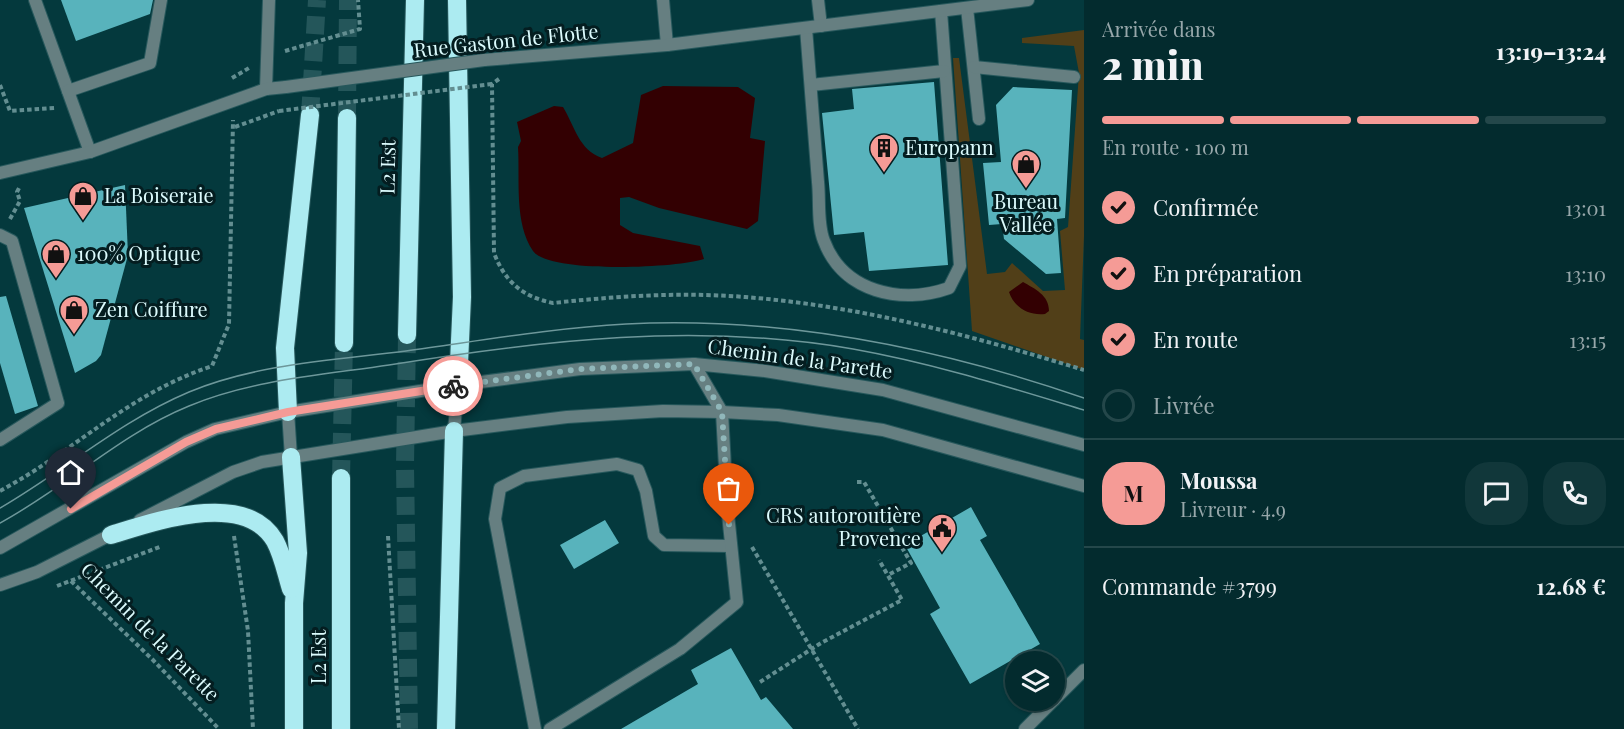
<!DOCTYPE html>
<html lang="fr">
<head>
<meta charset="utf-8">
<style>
  :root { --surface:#032b2e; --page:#11373a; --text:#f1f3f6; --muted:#97a7aa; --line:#24474a; --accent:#f59b96 }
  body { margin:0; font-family:"Playfair Display",serif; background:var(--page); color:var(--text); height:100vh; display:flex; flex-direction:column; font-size:22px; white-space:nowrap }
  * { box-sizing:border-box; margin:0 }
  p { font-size:20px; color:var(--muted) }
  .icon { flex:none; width:33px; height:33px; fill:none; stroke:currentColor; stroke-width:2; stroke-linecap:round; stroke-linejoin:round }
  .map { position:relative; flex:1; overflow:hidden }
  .panel { display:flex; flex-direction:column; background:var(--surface); width:540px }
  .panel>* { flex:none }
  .fabs { position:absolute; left:1005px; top:651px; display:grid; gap:12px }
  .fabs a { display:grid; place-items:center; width:60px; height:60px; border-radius:50%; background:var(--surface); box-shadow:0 2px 4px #0004,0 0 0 2px var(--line); font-size:30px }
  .pin { position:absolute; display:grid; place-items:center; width:51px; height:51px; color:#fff; margin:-62px -26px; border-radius:50% 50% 50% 0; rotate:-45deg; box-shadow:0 0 6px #0007 }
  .pin .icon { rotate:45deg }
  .courier { position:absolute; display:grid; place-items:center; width:60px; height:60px; margin:-30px; border:4px solid #f59b96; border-radius:50%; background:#fff; color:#222; box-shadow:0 2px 8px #0007 }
  .head em { font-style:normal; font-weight:800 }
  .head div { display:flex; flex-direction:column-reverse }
  .head { display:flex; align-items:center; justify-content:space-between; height:102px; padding:0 18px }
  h1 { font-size:39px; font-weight:800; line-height:45px }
  .bar { display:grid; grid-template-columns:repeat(4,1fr); gap:9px 6px; align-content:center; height:72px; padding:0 18px }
  .bar i { height:8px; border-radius:4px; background:var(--line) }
  .bar .active { background:var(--accent) }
  .bar p { grid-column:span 4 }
  .line { display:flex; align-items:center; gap:15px; padding:0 18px; border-top:2px solid var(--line) }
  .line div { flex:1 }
  .round { display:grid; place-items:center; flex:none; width:63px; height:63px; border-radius:24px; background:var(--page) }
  ol { padding:0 18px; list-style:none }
  li { display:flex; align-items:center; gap:18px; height:66px }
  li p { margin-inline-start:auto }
  li .icon { padding:6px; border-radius:50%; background:var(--accent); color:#111; stroke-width:4 }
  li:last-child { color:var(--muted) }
  li i { width:33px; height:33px; border:3px solid var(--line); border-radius:50% }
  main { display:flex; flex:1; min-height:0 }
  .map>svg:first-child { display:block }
  .grass { fill:#513f18 }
  .water { fill:#330002 }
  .building { fill:#58b3bc }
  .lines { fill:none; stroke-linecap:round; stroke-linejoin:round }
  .motorway-tunnel { stroke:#24565a; stroke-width:18; stroke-dasharray:18 9; stroke-linecap:butt }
  .service-casing { stroke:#27585c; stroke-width:14 }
  .minor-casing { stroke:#27585c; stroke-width:14 }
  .tertiary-casing { stroke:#27585c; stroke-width:14 }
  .motorway-casing { stroke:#27585c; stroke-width:20 }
  .path { stroke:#638e91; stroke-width:4; stroke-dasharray:4.5 3; stroke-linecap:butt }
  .service { stroke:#667f81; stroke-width:12 }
  .minor { stroke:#667f81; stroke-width:12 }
  .tertiary { stroke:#667f81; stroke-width:12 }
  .motorway { stroke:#acebf1; stroke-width:18 }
  .tram { stroke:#6d979a; stroke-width:1.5 }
  .minor-bridge-casing { stroke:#27585c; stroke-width:14; stroke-linecap:butt }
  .path-bridge { stroke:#638e91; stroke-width:4; stroke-dasharray:4.5 3; stroke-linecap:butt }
  .minor-bridge { stroke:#667f81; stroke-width:12 }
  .done { stroke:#90b7ba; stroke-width:6; stroke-dasharray:0 10.8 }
  .route { stroke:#f59b96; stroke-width:8 }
  .labels { text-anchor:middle; stroke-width:6; stroke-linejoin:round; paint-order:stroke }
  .street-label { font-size:20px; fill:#dcfbfd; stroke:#041d20 }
  .poi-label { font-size:20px; fill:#dcfbfd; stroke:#041d20; text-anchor:start }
</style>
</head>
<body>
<main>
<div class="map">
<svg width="1084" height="729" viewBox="0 0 1084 729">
  <rect width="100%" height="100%" fill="#04393d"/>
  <polygon class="grass" points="1084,30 1084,236 1080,339 1084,340 1084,370 972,331 953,58 959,58 987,274 1005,272 1012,263 1043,291 1065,290 1060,231 1068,227 1079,73 1074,46 1022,43 1022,38"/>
  <g class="water">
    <path d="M663,86L738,87L755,98L750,138L765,141L758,221L747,229L659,208L629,197L620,198V225L633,233L700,246L704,259C678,268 549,274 533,251C514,223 520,180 518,147L521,141L517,122L554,106L563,107C575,127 579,150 602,158L633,143L641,95Z"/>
    <path d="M1023,282C1035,289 1049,295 1049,311L1045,314C1030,316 1014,308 1009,292Z"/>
  </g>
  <g class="building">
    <polygon points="61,0 153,0 150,14 76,41"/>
    <polygon points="934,82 948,265 869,271 864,232 834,235 822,113 854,109 852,89"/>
    <polygon points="1013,87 1072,90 1065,218 1057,219 1061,273 1046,274 1004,239 1002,224 989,225 983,163 1001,162 996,105"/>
    <polygon points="125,185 128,255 101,355 96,361 75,373 24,208"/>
    <polygon points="6,296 38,406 15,414 0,363 0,297"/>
    <polygon points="971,507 987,536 980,540 1040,644 970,684 930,614 940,608 905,545"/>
    <polygon points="605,520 619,543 574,569 560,545"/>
    <polygon points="731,648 761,700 766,697 793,729 621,729 698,684 691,670"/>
  </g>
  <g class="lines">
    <g class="motorway-tunnel">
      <polyline points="310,115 317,0"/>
      <polyline points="347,118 348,0"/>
      <polyline points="407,335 405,466 409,729"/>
      <polyline points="341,478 344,343"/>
    </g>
    <g class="service-casing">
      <g id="service">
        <polyline points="35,0 90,152"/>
        <polyline points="663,0 667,45"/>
        <polyline points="818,0 821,26"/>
        <polyline points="967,8 979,119"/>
        <path d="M806,28C810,79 814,130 818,182C820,200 817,224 824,241C843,292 901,305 949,288L960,266L941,11"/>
        <polyline points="974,67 1074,77"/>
        <polyline points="811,85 944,71"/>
        <polyline points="68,91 150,63 161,0"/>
        <polyline points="0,235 12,241 58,403 0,440"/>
        <polyline points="535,729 495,519 500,488 524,476 617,464 638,470 646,491 654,536 664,545 731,546"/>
        <polyline points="550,729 680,649 737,602 727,504 722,412 694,364"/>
      </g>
    </g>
    <g class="minor-casing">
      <g id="minor">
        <polyline points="484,60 667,45 1028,0"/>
        <polyline points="266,89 269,0"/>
        <polyline points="0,173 90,152 266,89 286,87"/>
        <polyline points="1054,700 1084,670"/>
        <polyline points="1025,729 1054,700"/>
      </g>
    </g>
    <g class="tertiary-casing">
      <g id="tertiary">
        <polyline points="288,412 291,457"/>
        <polyline points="454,431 458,385"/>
        <polyline points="140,520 233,472 262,462 454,431 567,417 663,411 722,412 778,415 883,430 1084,486"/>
        <polyline points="0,548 186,442 215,429 288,412 458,385 580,369 694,364 765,371 883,390 1084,445"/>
        <polyline points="0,585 37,572 116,532"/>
      </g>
    </g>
    <g class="motorway-casing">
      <g id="motorway">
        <polyline points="457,0 462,297 458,385"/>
        <polyline points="407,335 415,0"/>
        <polyline points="344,343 347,118"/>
        <polyline points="288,412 285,348 310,115"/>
        <polyline points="291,457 298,553 294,603 294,729"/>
        <path d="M111,535C154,522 245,489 275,541C283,556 286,573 291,589"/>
        <polyline points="341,729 341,478"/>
        <polyline points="446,729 454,431"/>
      </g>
    </g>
    <g class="path">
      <polyline points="285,51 360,29 358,0"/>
      <polyline points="232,78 249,68"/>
      <path d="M499,79L492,84L494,253C505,282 523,297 553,303C617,296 682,292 745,297C861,306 973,336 1084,370"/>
      <polyline points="0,85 10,111 55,108"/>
      <polyline points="235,127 279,111"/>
      <polyline points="10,219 20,201 17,192 19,188"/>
      <polyline points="857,482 864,482 911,563 888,575"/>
      <path d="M0,491C76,450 128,394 212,366L229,324L233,120"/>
      <polyline points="234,536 248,631 253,729"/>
      <polyline points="388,536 399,729"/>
      <polyline points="752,547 858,729"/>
      <polyline points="71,581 153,660 219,729"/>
      <polyline points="57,586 162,546"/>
      <polyline points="760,682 821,643 902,600 879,560"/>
    </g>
    <use href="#service" class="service"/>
    <use href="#minor" class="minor"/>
    <use href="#tertiary" class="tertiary"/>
    <use href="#motorway" class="motorway"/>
    <g class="tram">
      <path d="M0,508C64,471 120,421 189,392C256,364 335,360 406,351C479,341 552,328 626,324C783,316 936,347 1084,398"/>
      <path d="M0,523C65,488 120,434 189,406C251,380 322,375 389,365C543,340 698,322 853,349C932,363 1008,387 1084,410"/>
    </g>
    <g class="minor-bridge-casing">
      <polyline id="minor-bridge" points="286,87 484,60"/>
    </g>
    <polyline class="path-bridge" points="279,111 492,84"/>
    <use href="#minor-bridge" class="minor-bridge"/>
  </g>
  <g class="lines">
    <polyline class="done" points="453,386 580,369 694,364 722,412 729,525"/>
    <polyline class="route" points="71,509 186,442 216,429 288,412 453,386"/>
  </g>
  <defs>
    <g id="building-pin" transform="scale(1.5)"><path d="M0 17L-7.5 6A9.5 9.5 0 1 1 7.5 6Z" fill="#f59b96" stroke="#041d20"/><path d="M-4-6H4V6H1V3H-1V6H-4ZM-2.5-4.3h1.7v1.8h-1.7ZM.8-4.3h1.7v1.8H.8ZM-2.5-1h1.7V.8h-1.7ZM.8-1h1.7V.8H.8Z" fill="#111"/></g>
    <g id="shop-pin" transform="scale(1.5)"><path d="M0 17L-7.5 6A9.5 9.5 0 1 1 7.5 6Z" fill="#f59b96" stroke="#041d20"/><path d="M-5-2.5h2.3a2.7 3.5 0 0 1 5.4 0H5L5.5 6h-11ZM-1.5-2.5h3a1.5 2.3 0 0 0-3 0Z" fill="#111"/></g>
    <g id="civic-pin" transform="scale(1.5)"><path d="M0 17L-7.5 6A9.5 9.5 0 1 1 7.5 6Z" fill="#f59b96" stroke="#041d20"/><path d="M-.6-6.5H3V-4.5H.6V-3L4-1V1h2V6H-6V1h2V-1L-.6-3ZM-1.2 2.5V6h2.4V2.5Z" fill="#111"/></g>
  </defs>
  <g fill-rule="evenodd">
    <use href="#building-pin" x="884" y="148"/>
    <use href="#shop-pin" x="1026" y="164"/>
    <use href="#shop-pin" x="83" y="196"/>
    <use href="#shop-pin" x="56" y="254"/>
    <use href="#shop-pin" x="74" y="310"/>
    <use href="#civic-pin" x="942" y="528"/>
  </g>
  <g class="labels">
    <g class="street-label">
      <text transform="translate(506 41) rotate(-6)" y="7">Rue Gaston de Flotte</text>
      <text transform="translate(388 167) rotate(-89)" y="7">L2 Est</text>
      <text transform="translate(800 359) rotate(8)" y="7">Chemin de la Parette</text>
      <text transform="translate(150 632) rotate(45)" y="7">Chemin de la Parette</text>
      <text transform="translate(319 657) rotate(-90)" y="7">L2 Est</text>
    </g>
    <g class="poi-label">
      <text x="905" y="155">Europann</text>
      <text x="104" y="203">La Boiseraie</text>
      <text x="1026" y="209" text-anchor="middle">Bureau<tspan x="1026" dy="23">Vallée</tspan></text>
      <text x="77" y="261">100% Optique</text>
      <text x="95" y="317">Zen Coiffure</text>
      <text x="921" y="523" text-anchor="end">CRS autoroutière<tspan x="921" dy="23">Provence</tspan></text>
    </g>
  </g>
</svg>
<div class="fabs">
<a><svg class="icon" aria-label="layers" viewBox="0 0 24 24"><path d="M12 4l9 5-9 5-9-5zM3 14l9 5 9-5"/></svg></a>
</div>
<div class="pin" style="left:729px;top:525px;background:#ea580c"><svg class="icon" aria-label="bag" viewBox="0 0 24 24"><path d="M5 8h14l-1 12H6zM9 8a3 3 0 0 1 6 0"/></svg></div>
<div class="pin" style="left:71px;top:509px;background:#1f2937"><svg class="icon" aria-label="home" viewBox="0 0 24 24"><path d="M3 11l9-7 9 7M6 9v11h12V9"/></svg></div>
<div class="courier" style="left:453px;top:386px"><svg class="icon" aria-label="bike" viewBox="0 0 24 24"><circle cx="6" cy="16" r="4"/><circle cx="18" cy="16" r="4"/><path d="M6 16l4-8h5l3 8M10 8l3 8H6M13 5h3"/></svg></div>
</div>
<section class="panel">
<div class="head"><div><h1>2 min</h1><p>Arrivée dans</p></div><em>13:19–13:24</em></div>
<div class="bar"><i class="active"></i><i class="active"></i><i class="active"></i><i></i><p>En route · 100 m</p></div>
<ol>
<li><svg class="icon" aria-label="check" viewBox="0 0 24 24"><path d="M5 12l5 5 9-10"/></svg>Confirmée<p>13:01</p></li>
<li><svg class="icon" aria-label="check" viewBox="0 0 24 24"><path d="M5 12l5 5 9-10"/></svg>En préparation<p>13:10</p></li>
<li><svg class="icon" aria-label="check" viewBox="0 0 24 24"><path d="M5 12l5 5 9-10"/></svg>En route<p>13:15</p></li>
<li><i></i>Livrée</li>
</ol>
<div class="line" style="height:108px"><b class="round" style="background:var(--accent);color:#111">M</b><div><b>Moussa</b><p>Livreur · 4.9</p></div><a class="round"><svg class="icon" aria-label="chat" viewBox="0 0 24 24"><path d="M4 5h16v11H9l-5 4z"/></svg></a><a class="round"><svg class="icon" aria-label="phone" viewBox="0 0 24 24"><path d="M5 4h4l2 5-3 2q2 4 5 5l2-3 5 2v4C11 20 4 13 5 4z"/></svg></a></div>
<div class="line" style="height:78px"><div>Commande #3799</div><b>12.68 €</b></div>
</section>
</main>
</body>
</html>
